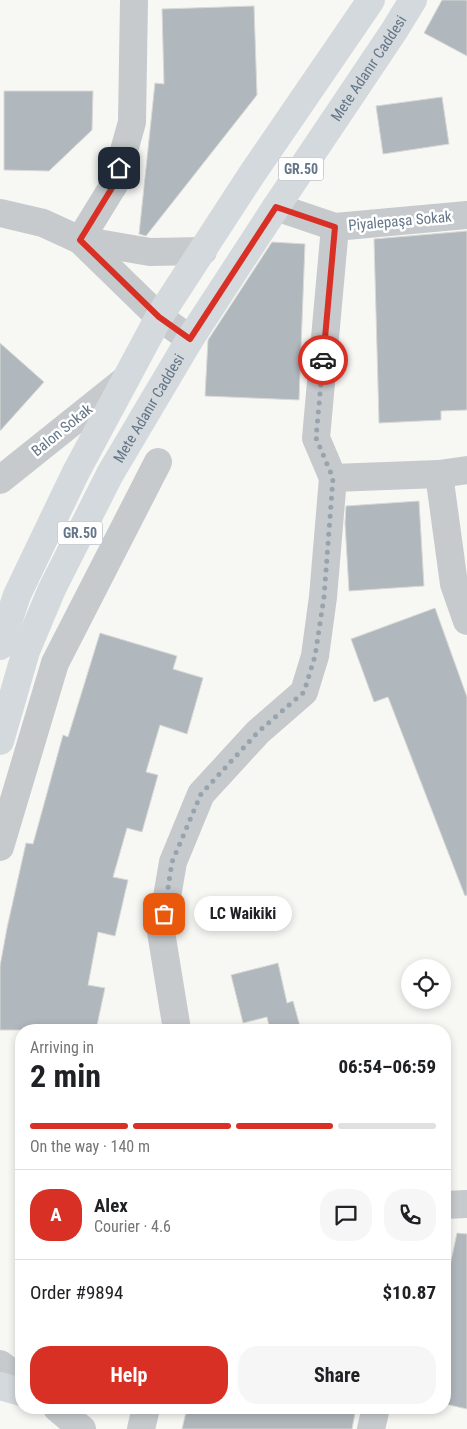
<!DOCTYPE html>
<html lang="en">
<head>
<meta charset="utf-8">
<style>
  :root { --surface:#fff; --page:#f6f6f6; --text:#202124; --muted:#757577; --line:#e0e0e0; --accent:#d93025 }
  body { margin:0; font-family:"Roboto Condensed",sans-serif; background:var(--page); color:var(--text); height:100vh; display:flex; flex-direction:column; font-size:19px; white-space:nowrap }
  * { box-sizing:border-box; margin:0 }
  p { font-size:16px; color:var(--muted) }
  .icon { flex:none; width:28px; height:28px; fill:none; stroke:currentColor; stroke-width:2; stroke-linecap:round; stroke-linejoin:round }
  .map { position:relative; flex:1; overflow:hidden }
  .panel { position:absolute; left:15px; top:1024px; width:436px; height:390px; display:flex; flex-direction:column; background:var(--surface); border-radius:20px; box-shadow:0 2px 8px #0003 }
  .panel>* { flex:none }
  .buttons { position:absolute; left:401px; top:959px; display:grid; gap:10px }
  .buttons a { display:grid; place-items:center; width:50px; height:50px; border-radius:50%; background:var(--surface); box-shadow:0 2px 8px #0003; font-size:25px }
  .pin { position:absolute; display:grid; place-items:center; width:42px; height:42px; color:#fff; margin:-21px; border-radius:10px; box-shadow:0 2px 8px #0006 }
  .courier { position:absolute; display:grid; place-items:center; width:50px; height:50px; margin:-25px; border:4px solid #d93025; border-radius:50%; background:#fff; color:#222; box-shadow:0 1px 6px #0007 }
  .bubble { position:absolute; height:35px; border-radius:18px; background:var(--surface); box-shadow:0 2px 8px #0003; font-size:16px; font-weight:700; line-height:35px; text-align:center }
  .headline em { font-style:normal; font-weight:700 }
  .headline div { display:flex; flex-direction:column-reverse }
  .headline { display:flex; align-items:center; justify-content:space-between; height:85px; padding:0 15px }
  h1 { font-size:32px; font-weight:700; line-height:38px }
  .bar { display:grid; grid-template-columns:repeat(4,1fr); gap:8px 5px; align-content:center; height:60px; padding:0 15px }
  .bar i { height:6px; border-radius:4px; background:var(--line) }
  .bar .selected { background:var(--accent) }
  .bar p { grid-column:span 4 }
  .line { display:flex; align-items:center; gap:12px; padding:0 15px; border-top:1px solid var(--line) }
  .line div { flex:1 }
  .round { display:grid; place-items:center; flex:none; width:52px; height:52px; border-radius:20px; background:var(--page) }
  .button { display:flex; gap:10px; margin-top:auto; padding:10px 15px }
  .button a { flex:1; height:58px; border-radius:20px; background:var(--accent); color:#fff; font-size:20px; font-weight:700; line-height:58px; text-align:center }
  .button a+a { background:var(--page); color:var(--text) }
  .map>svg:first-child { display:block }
  .building { fill:#b0b7bd; stroke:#d9d9d6 }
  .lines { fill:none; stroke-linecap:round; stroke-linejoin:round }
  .minor { stroke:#c6cacd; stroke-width:28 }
  .major { stroke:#d4d9dd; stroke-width:28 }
  .done { stroke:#97a3ad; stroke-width:5; stroke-dasharray:0 9 }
  .route { stroke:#d93025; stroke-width:6 }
  .labels { text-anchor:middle; stroke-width:5; stroke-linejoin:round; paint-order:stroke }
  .shield { fill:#fff; stroke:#929fab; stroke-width:1 }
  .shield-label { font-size:14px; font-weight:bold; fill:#647687 }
  .street-label { font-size:15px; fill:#647687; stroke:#fff }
</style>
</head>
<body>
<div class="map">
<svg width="467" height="1429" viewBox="0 0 467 1429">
  <rect width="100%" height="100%" fill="#f7f7f4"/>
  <g class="building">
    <polygon points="442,0 467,0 467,56 424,33"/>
    <polygon points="254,6 257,95 146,236 139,234 155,83 164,84 162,9"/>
    <polygon points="4,91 93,91 92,130 49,171 4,170"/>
    <polygon points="442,97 449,144 383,154 376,106"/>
    <polygon points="467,231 467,410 441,411 441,420 379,423 374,239"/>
    <polygon points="272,242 305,244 299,400 205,396 208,340"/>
    <polygon points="0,343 44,382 0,431"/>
    <polygon points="419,501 424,586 349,591 345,523 346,506"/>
    <polygon points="435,608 467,697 467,895 465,896 388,697 374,702 351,639"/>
    <polygon points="100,633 177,656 173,669 203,678 187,734 160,725 146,772 158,775 142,832 127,828 113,877 128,880 115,936 98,932 88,985 105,988 96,1030 0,1030 0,966 7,928 26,843 33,844 63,735 68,737"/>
    <polygon points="278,963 287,1003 293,1001 301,1030 270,1030 267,1017 243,1023 231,975"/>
    <polygon points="457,1233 467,1234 467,1409 445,1404 445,1289"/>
    <polygon points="187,1408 356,1408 352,1429 182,1429"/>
  </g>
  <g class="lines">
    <g class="minor">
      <polyline points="276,207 335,227 467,215"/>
      <polyline points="0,213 43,223 80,240 150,252 203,251"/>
      <polyline points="335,227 316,438 333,478 439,474 467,470"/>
      <polyline points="80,240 115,183 132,122 134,0"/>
      <polyline points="80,240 159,317 190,339"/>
      <polyline points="439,474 454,584 467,621"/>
      <polyline points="0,480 125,380"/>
      <polyline points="0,847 55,663 158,462"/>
      <polyline points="177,1030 161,932 173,862 201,794 258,732 304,692 315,656 323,597 333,478"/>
      <polyline points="445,1205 467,1204"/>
      <polyline points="0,1364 21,1380"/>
      <polyline points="57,1408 82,1429"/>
      <polyline points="141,1429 146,1408"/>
      <polyline points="371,1429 376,1408"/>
    </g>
    <g class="major">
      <polyline points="0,646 17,595 76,472 159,317 252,174 371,0"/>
      <path id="s1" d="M0,741L26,651L52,589L110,474L190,339L276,207L394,31L413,0"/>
      <polyline points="0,1386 21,1392"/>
    </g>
  </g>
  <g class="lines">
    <polyline class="done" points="164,914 172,862 201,794 258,732 304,692 315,656 324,597 333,478 316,438 323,360"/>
    <polyline class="route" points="119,168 115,183 80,240 159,317 190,339 276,207 335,227 323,360"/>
  </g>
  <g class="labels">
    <g class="shield">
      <rect x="278.5" y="157.5" width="45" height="23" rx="4"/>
      <rect x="57.5" y="521.5" width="45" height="23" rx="4"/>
    </g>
    <g class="shield-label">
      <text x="301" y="174">GR.50</text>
      <text x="80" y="538">GR.50</text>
    </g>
    <g class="street-label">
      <text dy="5" stroke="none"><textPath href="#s1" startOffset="771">Mete Adanır Caddesi</textPath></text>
      <text transform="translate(400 221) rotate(-5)" y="5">Piyalepaşa Sokak</text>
      <text dy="5" stroke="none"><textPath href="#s1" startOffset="366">Mete Adanır Caddesi</textPath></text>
      <text transform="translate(62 430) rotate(-39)" y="5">Balon Sokak</text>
    </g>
  </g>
</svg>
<div class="buttons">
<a><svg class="icon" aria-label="locate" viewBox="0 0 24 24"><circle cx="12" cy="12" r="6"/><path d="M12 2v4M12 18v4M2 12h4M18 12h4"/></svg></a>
</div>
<div class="pin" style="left:164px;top:914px;background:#ea580c"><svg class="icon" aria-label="bag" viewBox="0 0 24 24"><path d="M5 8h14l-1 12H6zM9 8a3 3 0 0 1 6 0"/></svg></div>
<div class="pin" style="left:119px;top:168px;background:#1f2937"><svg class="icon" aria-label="home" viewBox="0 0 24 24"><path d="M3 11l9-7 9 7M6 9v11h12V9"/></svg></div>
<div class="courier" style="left:323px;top:360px"><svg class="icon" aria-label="car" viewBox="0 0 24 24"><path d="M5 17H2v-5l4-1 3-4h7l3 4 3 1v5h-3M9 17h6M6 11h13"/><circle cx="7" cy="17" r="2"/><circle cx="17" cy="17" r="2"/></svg></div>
<div class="bubble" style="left:194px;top:896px;width:98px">LC Waikiki</div>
<section class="panel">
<div class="headline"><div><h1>2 min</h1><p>Arriving in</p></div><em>06:54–06:59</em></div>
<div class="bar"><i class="selected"></i><i class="selected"></i><i class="selected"></i><i></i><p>On the way · 140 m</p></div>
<div class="line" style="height:90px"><b class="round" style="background:var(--accent);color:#fff">A</b><div><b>Alex</b><p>Courier · 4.6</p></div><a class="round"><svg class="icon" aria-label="chat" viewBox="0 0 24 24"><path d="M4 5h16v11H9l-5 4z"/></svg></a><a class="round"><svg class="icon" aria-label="phone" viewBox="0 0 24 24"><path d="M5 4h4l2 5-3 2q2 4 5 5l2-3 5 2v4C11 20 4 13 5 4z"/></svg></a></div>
<div class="line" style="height:65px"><div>Order #9894</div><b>$10.87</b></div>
<div class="button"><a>Help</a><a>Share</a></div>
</section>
</div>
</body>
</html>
